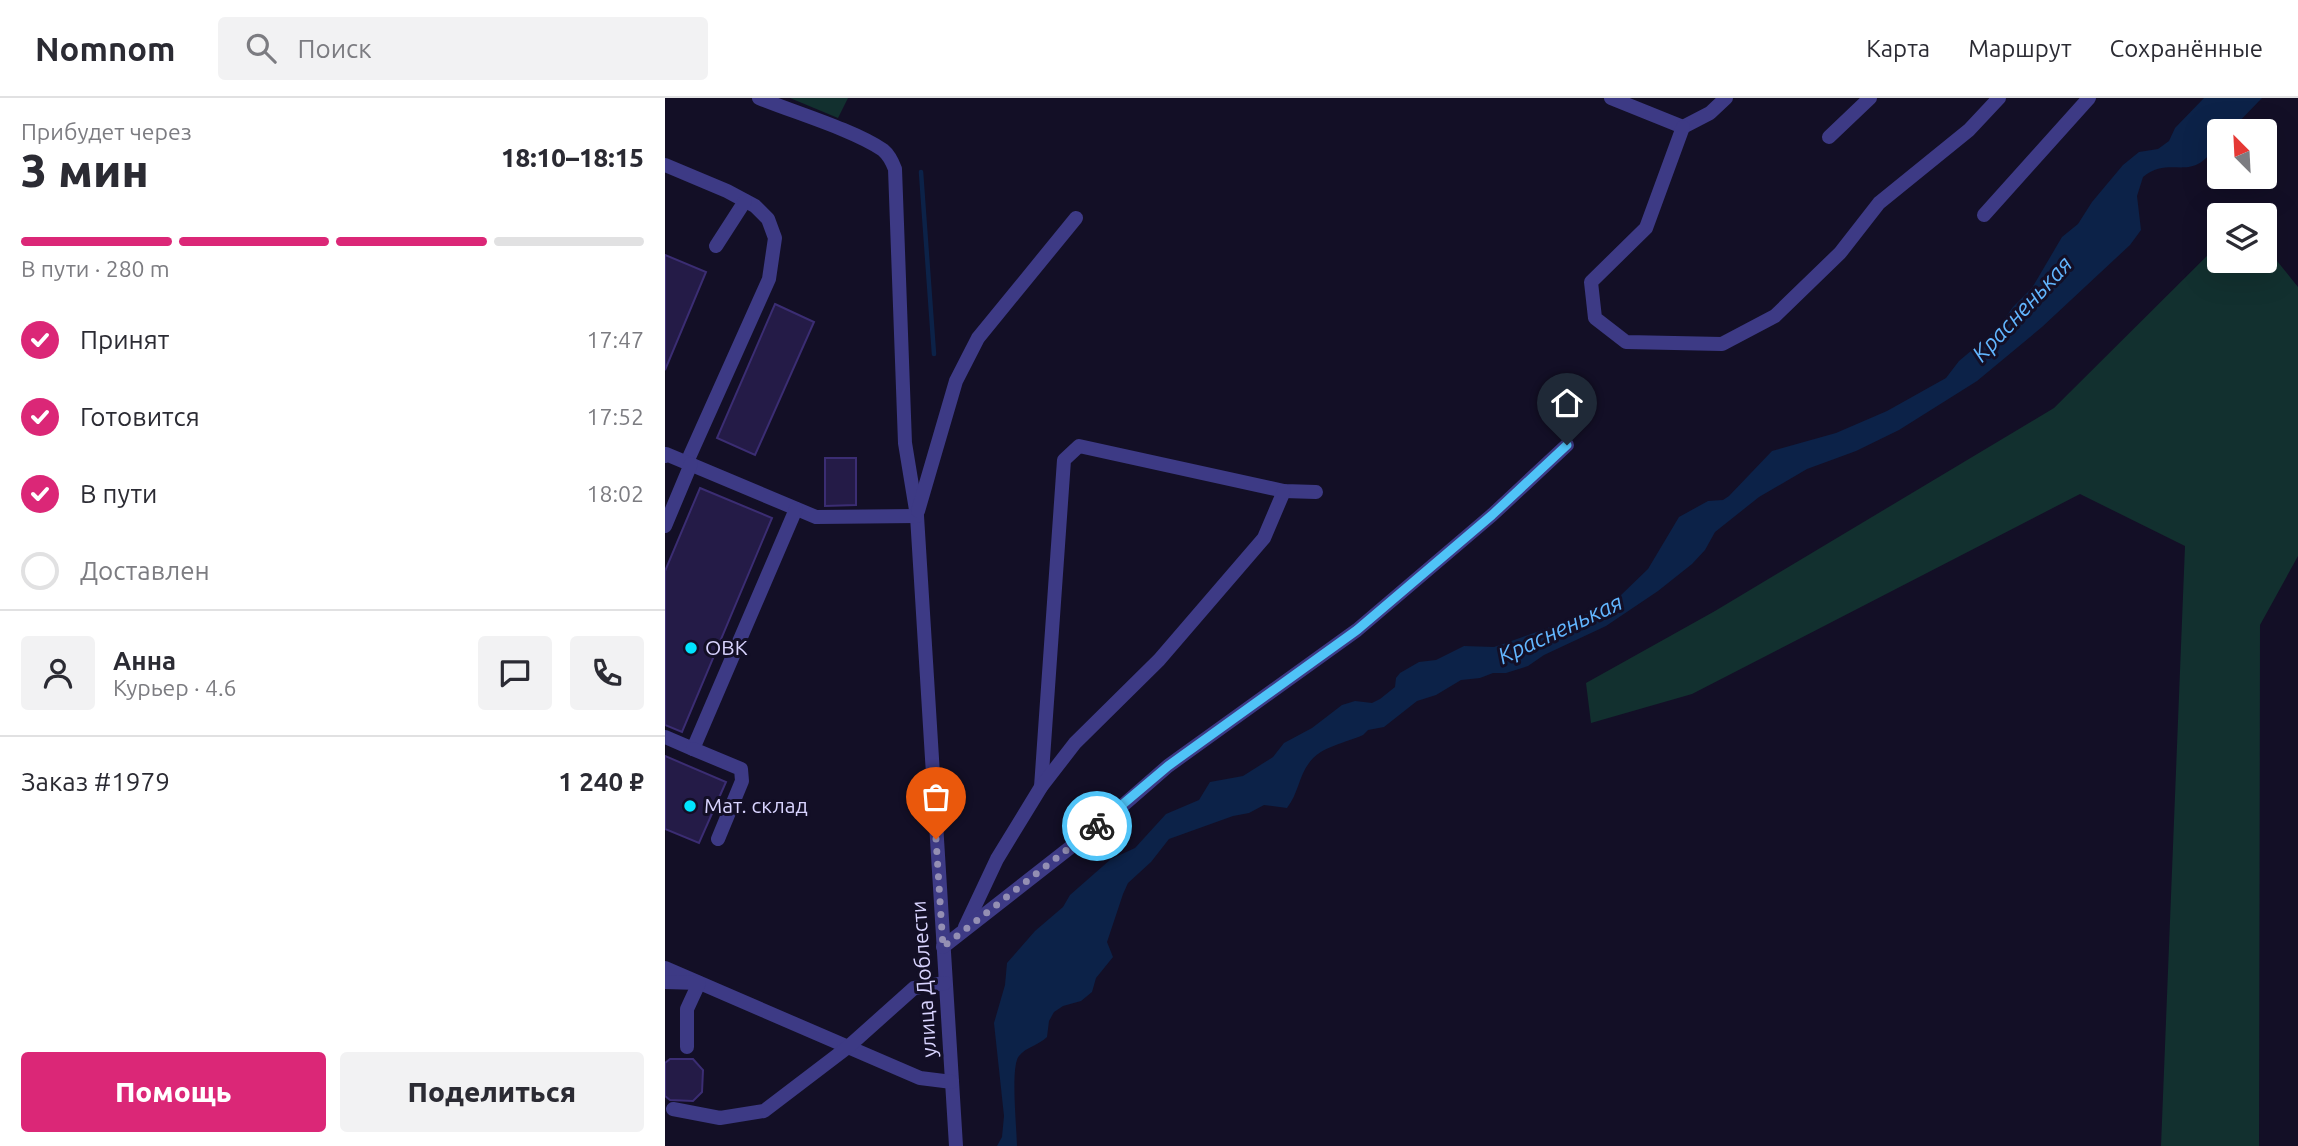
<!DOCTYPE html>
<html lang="ru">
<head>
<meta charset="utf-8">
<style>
  :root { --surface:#fff; --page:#f2f2f3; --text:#2b2b33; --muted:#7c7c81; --line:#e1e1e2; --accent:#db2777 }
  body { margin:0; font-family:Ubuntu,sans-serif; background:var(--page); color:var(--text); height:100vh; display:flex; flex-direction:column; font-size:26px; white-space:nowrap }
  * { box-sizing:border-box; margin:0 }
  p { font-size:23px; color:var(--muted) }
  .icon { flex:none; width:38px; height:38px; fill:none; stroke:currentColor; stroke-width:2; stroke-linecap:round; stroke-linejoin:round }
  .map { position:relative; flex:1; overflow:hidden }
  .sheet { display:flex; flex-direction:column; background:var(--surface); width:665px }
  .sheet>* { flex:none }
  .needle { width:46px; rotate:336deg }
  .buttons { position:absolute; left:1542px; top:21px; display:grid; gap:14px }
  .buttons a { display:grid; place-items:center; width:70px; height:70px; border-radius:7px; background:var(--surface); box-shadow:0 7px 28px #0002; font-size:35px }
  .pin { position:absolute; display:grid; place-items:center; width:60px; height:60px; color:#fff; margin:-72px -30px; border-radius:50% 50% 50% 0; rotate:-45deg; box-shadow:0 0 7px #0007 }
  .pin .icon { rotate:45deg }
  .courier { position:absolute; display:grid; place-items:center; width:70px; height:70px; margin:-35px; border:5px solid #4fc3f7; border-radius:50%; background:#fff; color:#222; box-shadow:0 2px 9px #0007 }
  .overview em { font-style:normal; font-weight:800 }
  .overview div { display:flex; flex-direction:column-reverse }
  .overview { display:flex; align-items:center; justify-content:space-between; height:119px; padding:0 21px }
  h1 { font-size:46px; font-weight:800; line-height:52px }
  .bar { display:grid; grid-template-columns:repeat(4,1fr); gap:10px 7px; align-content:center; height:84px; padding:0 21px }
  .bar i { height:9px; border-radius:5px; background:var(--line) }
  .bar .selected { background:var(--accent) }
  .bar p { grid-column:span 4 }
  .line { display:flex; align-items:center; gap:18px; padding:0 21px; border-top:2px solid var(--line) }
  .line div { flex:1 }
  .round { display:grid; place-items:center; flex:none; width:74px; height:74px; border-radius:7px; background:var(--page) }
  ol { padding:0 21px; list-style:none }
  li { display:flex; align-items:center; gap:21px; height:77px }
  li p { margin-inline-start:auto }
  li .icon { padding:7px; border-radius:50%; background:var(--accent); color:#fff; stroke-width:4 }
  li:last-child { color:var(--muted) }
  li i { width:38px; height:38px; border:4px solid var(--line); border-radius:50% }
  .action { display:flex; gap:14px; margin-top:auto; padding:14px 21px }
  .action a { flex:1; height:80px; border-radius:7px; background:var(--accent); color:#fff; font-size:28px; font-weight:800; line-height:80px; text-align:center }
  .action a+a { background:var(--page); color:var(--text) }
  header { display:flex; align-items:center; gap:42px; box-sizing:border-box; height:98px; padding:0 35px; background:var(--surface); border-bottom:2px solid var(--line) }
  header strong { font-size:33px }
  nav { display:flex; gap:38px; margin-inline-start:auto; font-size:24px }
  .search { width:490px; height:63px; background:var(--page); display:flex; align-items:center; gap:18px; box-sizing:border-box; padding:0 24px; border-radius:7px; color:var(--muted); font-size:26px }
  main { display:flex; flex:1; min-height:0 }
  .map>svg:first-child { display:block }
  .green { fill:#12302f }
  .water { fill:#0c2248 }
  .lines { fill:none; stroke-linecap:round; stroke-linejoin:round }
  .stream { stroke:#0c2248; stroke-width:4.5 }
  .building { fill:#241b47; stroke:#3b2d73; stroke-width:2 }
  .minor { stroke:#3d3a85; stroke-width:14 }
  .done { stroke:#948fb3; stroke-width:7; stroke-dasharray:0 12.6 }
  .route { stroke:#4fc3f7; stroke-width:9 }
  .poi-dot { fill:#00e5ff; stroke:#130f26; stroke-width:2.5 }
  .labels { text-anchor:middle; stroke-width:6; stroke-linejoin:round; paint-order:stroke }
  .poi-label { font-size:21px; fill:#d9d4ff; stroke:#130f26; text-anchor:start }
  .street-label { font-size:21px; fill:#d9d4ff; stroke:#130f26 }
  .water-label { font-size:23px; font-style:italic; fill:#62b6ff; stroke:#130f26 }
</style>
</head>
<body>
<header>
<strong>Nomnom</strong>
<div class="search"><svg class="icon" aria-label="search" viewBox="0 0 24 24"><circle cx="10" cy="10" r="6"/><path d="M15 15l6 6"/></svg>Поиск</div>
<nav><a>Карта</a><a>Маршрут</a><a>Сохранённые</a></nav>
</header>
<main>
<section class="sheet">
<div class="overview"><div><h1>3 мин</h1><p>Прибудет через</p></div><em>18:10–18:15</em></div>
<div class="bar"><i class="selected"></i><i class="selected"></i><i class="selected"></i><i></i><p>В пути · 280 m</p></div>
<ol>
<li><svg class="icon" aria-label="check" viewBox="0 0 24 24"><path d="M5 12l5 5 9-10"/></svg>Принят<p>17:47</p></li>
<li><svg class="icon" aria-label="check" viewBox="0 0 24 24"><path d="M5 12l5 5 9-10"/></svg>Готовится<p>17:52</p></li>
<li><svg class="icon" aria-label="check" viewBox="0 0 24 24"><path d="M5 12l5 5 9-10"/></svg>В пути<p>18:02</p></li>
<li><i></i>Доставлен</li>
</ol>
<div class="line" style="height:126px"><a class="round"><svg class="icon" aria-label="person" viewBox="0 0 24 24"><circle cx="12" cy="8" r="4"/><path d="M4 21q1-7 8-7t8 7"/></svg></a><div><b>Анна</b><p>Курьер · 4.6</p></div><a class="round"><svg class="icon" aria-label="chat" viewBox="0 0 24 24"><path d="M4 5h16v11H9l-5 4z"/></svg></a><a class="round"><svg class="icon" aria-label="phone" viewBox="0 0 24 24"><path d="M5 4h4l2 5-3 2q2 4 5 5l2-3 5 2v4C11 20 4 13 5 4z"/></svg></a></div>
<div class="line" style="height:91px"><div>Заказ #1979</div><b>1 240 ₽</b></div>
<div class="action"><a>Помощь</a><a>Поделиться</a></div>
</section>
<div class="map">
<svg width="1633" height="1048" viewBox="0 0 1633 1048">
  <rect width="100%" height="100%" fill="#130f26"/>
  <g class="green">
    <polygon points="125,0 183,0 173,20"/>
    <polygon points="1554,146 1554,163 1600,163 1600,148 1633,189 1633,458 1595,527 1594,1048 1496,1048 1520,448 1415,396 1027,596 926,625 921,585 1050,513 1389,310"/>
  </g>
  <path class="water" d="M1539,0H1597L1565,33H1554C1554,43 1553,45 1547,53C1525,84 1505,57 1478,79L1472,98L1476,132L1465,147L1377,229L1312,283L1234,332L1191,353L1142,371L1094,399L1050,434L1040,452L1027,466L993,493L941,528L879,557L863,568L841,575H828L815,580L796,582L771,597L752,603L719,629L703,632L698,637C681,645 656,648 644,665C634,678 633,696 622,710L599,707L584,715L568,718L504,741L486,764L463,785L458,796L442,844L448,859L431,880L427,894L416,903L398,908L389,914L384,923L382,939C374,947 361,949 354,958C345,968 352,1031 352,1048H332L337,1039L339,1018L329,925L340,887L342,865L370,833L398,809L405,797L446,761L470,750L501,716L534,702L545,684L578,678L608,659L619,645L647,630L677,607L690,603L707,605L715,601L730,589L731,580L735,575L754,564L771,562L799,548L829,549L838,546L924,515L954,499L983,471L1014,419L1043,403L1058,402L1064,398L1107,353L1171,335L1222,313L1281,280L1294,263L1332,231L1348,209L1367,190L1397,139L1413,126L1427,104L1458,67L1474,54L1493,51L1504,43L1510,30Z"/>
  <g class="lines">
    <polyline class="stream" points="256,74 269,256"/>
  </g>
  <g class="building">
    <polygon points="0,157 41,174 0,272"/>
    <polygon points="110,206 149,224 90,357 52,340"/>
    <polygon points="160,360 191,360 191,407 160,408"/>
    <polygon points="35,390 107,420 17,634 0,627 0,473"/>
    <polygon points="0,658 61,684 34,745 0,731"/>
    <polygon points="5,961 28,961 38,972 37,994 28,1003 5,1002 0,998 0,965"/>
  </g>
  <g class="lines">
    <g class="minor">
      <path d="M94,0C128,14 189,32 218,52C224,57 227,63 230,71L240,345L252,418L291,1048"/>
      <polyline points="946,0 1018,29 1045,15 1061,0"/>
      <polyline points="1018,29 981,130 926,184 930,220 961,244 1057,246 1110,218 1175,155 1214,105 1304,32 1334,0"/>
      <polyline points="1164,39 1205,0"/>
      <polyline points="0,67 62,93 90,108 103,121 110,140 104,181 22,364"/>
      <polyline points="1319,117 1424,0"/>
      <polyline points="51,148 80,103"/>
      <polyline points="0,358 1,356 151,419 252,418"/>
      <polyline points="253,413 291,283 313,240 411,120"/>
      <polyline points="0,428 26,366"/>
      <polyline points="0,639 28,651 131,411"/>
      <polyline points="28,651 76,671 77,683 53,741"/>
      <polyline points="376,689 399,362 414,348 619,393 651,394"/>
      <polyline points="300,829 332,761 376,689 410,645 494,562 599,440 619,393"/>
      <polyline points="278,849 448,716 503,668 692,532 827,417 902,347"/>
      <polyline points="0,870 255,980 287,984"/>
      <polyline points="0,884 34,885 22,911 22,949"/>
      <polyline points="8,1011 55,1020 99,1013 183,949 249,890 280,885"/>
    </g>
  </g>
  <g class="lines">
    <polyline class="done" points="271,741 278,849 432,728"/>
    <polyline class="route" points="432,728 503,668 692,532 827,417 902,347"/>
  </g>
  <g class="poi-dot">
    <circle cx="26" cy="550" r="7"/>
    <circle cx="25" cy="708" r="7"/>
  </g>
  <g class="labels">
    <g class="poi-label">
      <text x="40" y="557">ОВК</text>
      <text x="39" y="715">Мат. склад</text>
    </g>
    <g class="street-label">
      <text transform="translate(259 881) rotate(-94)" y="7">улица Доблести</text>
    </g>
    <g class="water-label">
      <text transform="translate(1357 211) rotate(-47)" y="8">Красненькая</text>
      <text transform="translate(895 531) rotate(-25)" y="8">Красненькая</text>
    </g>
  </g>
</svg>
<div class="buttons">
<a><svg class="needle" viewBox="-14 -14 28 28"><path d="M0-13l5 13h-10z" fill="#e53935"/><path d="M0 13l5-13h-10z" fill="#7c7c81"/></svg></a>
<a><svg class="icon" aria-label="layers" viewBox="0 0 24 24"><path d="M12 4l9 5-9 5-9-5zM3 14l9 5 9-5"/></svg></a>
</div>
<div class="pin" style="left:271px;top:741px;background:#ea580c"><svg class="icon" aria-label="bag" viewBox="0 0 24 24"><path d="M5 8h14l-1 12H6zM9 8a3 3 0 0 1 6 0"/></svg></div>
<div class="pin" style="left:902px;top:347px;background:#1f2937"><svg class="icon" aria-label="home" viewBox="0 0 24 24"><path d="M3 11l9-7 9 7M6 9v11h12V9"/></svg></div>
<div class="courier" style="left:432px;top:728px"><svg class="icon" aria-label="bike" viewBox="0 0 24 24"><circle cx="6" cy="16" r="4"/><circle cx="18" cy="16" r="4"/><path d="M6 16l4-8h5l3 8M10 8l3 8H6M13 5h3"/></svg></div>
</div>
</main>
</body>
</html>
